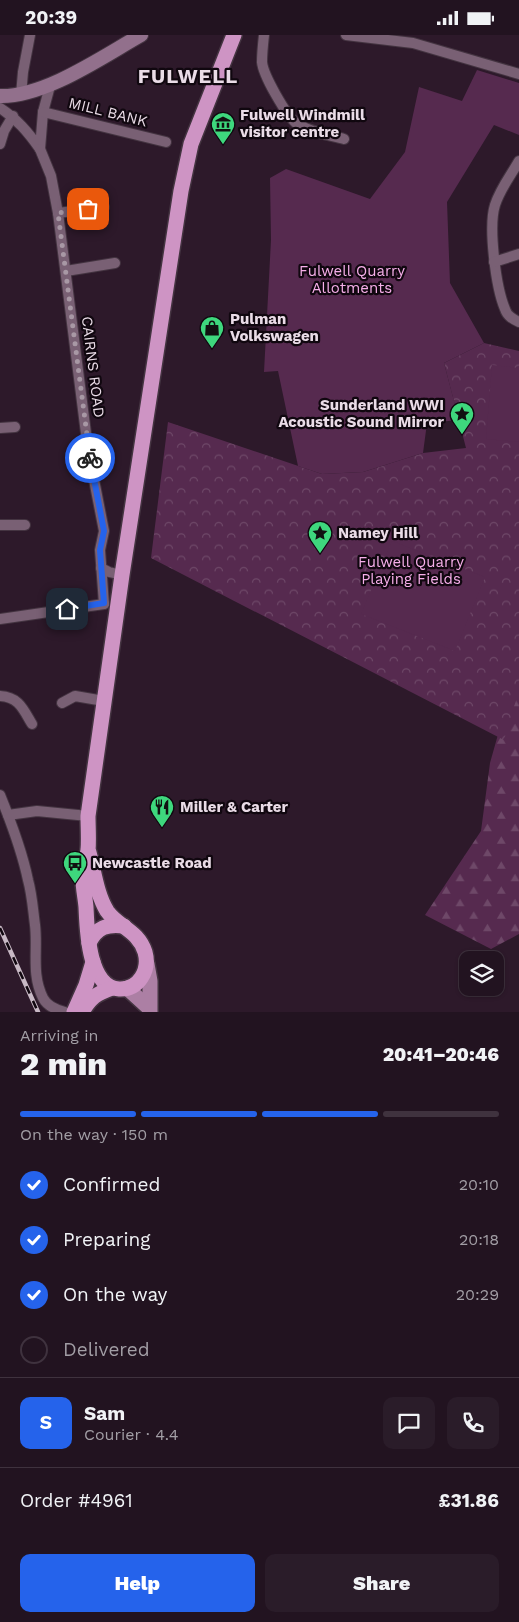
<!DOCTYPE html>
<html lang="en">
<head>
<meta charset="utf-8">
<style>
  :root { --surface:#221320; --page:#2a1c29; --text:#f1f3f6; --muted:#a29ea5; --line:#3f323e; --accent:#2563eb }
  body { margin:0; font-family:"Work Sans",sans-serif; background:var(--page); color:var(--text); height:100vh; display:flex; flex-direction:column; font-size:19px; white-space:nowrap }
  * { box-sizing:border-box; margin:0 }
  p { font-size:16px; color:var(--muted) }
  .icon { flex:none; width:28px; height:28px; fill:none; stroke:currentColor; stroke-width:2; stroke-linecap:round; stroke-linejoin:round }
  .map { position:relative; height:977px; overflow:hidden }
  .panel { display:flex; flex-direction:column; background:var(--surface); flex:1 }
  .panel>* { flex:none }
  .controls { position:absolute; left:459px; top:916px; display:grid; gap:10px }
  .controls a { display:grid; place-items:center; width:45px; height:45px; border-radius:10px; background:var(--surface); box-shadow:0 1px 4px #0004,0 0 0 1px var(--line); font-size:25px }
  .pin { position:absolute; display:grid; place-items:center; width:42px; height:42px; color:#fff; margin:-21px; border-radius:10px; box-shadow:0 2px 8px #0006 }
  .courier { position:absolute; display:grid; place-items:center; width:50px; height:50px; margin:-25px; border:4px solid #2563eb; border-radius:50%; background:#fff; color:#222; box-shadow:0 1px 6px #0007 }
  .overview em { font-style:normal; font-weight:800 }
  .overview div { display:flex; flex-direction:column-reverse }
  .overview { display:flex; align-items:center; justify-content:space-between; height:85px; padding:0 20px }
  h1 { font-size:32px; font-weight:800; line-height:38px }
  .bar { display:grid; grid-template-columns:repeat(4,1fr); gap:8px 5px; align-content:center; height:60px; padding:0 20px }
  .bar i { height:6px; border-radius:4px; background:var(--line) }
  .bar .on { background:var(--accent) }
  .bar p { grid-column:span 4 }
  .line { display:flex; align-items:center; gap:12px; padding:0 20px; border-top:1px solid var(--line) }
  .line div { flex:1 }
  .round { display:grid; place-items:center; flex:none; width:52px; height:52px; border-radius:10px; background:var(--page) }
  ol { padding:0 20px; list-style:none }
  li { display:flex; align-items:center; gap:15px; height:55px }
  li p { margin-inline-start:auto }
  li .icon { padding:5px; border-radius:50%; background:var(--accent); color:#fff; stroke-width:4 }
  li:last-child { color:var(--muted) }
  li i { width:28px; height:28px; border:2px solid var(--line); border-radius:50% }
  .primary-button { display:flex; gap:10px; margin-top:auto; padding:10px 20px }
  .primary-button a { flex:1; height:58px; border-radius:10px; background:var(--accent); color:#fff; font-size:20px; font-weight:800; line-height:58px; text-align:center }
  .primary-button a+a { background:var(--page); color:var(--text) }
  .status { display:flex; justify-content:space-between; align-items:center; height:35px; padding:0 25px; background:var(--surface); direction:ltr }
  .status svg { height:14px; fill:currentColor }
  .map>svg:first-child { display:block }
  .forest { fill:url(#forest-firs) }
  .park { fill:url(#park-crowns) }
  .garden { fill:#562a4f }
  .lines { fill:none; stroke-linecap:round; stroke-linejoin:round }
  .street-casing { stroke:#443441; stroke-width:12 }
  .secondary-casing { stroke:#443441; stroke-width:16 }
  .primary-casing { stroke:#443441; stroke-width:18 }
  .highway-casing { stroke:#443441; stroke-width:18 }
  .street { stroke:#796074; stroke-width:10 }
  .secondary { stroke:#92708c; stroke-width:14 }
  .primary { stroke:#ac7fa4; stroke-width:15 }
  .highway { stroke:#ce94c4; stroke-width:15 }
  .rail-casing { stroke:#c8b9c5; stroke-width:4.5 }
  .rail { stroke:#10070f; stroke-width:2.5; stroke-dasharray:8; stroke-linecap:butt }
  .done { stroke:#a898a5; stroke-width:5; stroke-dasharray:0 9 }
  .route { stroke:#2563eb; stroke-width:6 }
  .labels { text-anchor:middle; stroke-width:4.5; stroke-linejoin:round; paint-order:stroke }
  .street-label { font-size:15px; fill:#eadce7; stroke:#10070f }
  .poi-label { font-size:15px; font-weight:bold; fill:#eadce7; stroke:#10070f; text-anchor:start }
  .park-label { font-size:15px; fill:#f6aee9; stroke:#10070f }
  .district-label { font-size:20px; font-weight:bold; letter-spacing:1px; fill:#eadce7; stroke:#10070f }
</style>
</head>
<body>
<div class="status"><b>20:39</b><svg viewBox="0 0 49 12"><path d="M0 12V9h3v3zM5 12V6h3v6zM10 12V3h3v9zM15 12V0h3v12zM26 1h20v11H26zM47 4h2v5h-2z"/></svg></div>
<div class="map">
<svg width="519" height="977" viewBox="0 0 519 977">
  <defs>
    <pattern id="forest-firs" width="22" height="20" patternUnits="userSpaceOnUse" patternTransform="scale(1.25)"><rect width="22" height="20" fill="#562a4f"/><path d="M5 1l3.5 6h-7zM16 11l3.5 6h-7z" fill="#6e4868"/></pattern>
    <pattern id="park-crowns" width="20" height="18" patternUnits="userSpaceOnUse" patternTransform="scale(1.25)"><rect width="20" height="18" fill="#562a4f"/><path d="M2 6a3 3 0 1 1 6 0M12 15a3 3 0 1 1 6 0" fill="none" stroke="#6e4868"/></pattern>
  </defs>
  <rect width="100%" height="100%" fill="#2d192a"/>
  <polygon class="forest" points="519,613 519,899 491,914 425,880 481,796 490,728 508,664"/>
  <polygon class="park" points="484,308 519,316 519,656 504,705 151,523 168,387 322,439 363,437 423,418 466,413 444,328"/>
  <g class="garden">
    <polygon points="477,35 519,48 519,100 494,90 447,167 450,248 484,308 444,328 459,385 427,388 423,418 363,437 322,439 298,431 278,336 264,337 271,205 270,143 286,134 370,164 405,117 419,52 462,66"/>
    <polygon points="492,330 519,333 519,407 486,404"/>
    <polygon points="392,506 485,542 455,616 361,579"/>
  </g>
  <g class="lines">
    <g class="street-casing">
      <g id="street">
        <path d="M264,0C263,9 262,18 262,27C263,40 286,80 296,88C309,97 329,100 344,104"/>
        <polyline points="346,0 413,8 519,39"/>
        <polyline points="21,60 23,37 30,0"/>
        <path d="M0,73C17,84 28,97 40,114L43,77L50,51"/>
        <polyline points="43,77 166,107"/>
        <polyline points="0,109 4,96 13,81"/>
        <polyline points="40,114 51,141 58,178 88,414 104,496 100,515 104,569"/>
        <path d="M519,126C511,140 500,154 495,170C488,192 496,253 505,274C507,281 513,284 519,287"/>
        <polyline points="58,178 104,172"/>
        <polyline points="494,227 519,219"/>
        <polyline points="66,236 115,228"/>
        <polyline points="0,393 15,392"/>
        <polyline points="0,490 25,490"/>
        <polyline points="101,533 109,537 122,540"/>
        <polyline points="0,584 104,569"/>
        <path d="M0,661C19,662 23,674 32,689"/>
        <polyline points="62,668 75,661 104,666"/>
        <path d="M0,760C11,787 22,816 28,845C32,859 33,875 35,890C38,915 31,939 43,963C47,971 57,975 65,977"/>
        <polyline points="8,780 37,776 88,781"/>
      </g>
    </g>
    <g class="secondary-casing">
      <path id="secondary" d="M0,61C45,62 102,22 141,0"/>
    </g>
    <g class="primary-casing">
      <g id="primary">
        <polyline points="147,929 150,946 150,977"/>
        <polyline points="127,953 149,973"/>
      </g>
    </g>
    <g class="highway-casing">
      <g id="highway">
        <path d="M88,814C94,834 96,858 107,876C118,892 138,895 145,917C150,935 139,955 119,954C88,952 87,894 86,872C85,861 82,849 83,838C83,830 87,823 88,815C89,805 88,792 88,781L122,540L181,156L191,109L234,0"/>
        <path d="M89,908C97,892 107,889 124,891"/>
        <polyline points="74,977 86,950 93,927"/>
        <path d="M82,977C91,962 96,959 112,953"/>
      </g>
    </g>
    <use href="#street" class="street"/>
    <use href="#secondary" class="secondary"/>
    <use href="#primary" class="primary"/>
    <use href="#highway" class="highway"/>
    <g class="rail-casing">
      <polyline id="rail" points="0,893 38,977"/>
    </g>
    <use href="#rail" class="rail"/>
  </g>
  <g class="lines">
    <polyline class="done" points="88,174 58,178 90,423"/>
    <polyline class="route" points="67,574 104,568 100,515 104,496 90,423"/>
  </g>
  <defs>
    <g id="museum-pin" transform="scale(1.25)"><path d="M0 17L-7.5 6A9.5 9.5 0 1 1 7.5 6Z" fill="#3ed77d" stroke="#10070f"/><path d="M0-6L6-3V-2H-6V-3ZM-5-1h2V3h-2ZM-1-1h2V3h-2ZM3-1h2V3H3ZM-6 4H6V6H-6Z" fill="#111"/></g>
    <g id="shop-pin" transform="scale(1.25)"><path d="M0 17L-7.5 6A9.5 9.5 0 1 1 7.5 6Z" fill="#3ed77d" stroke="#10070f"/><path d="M-5-2.5h2.3a2.7 3.5 0 0 1 5.4 0H5L5.5 6h-11ZM-1.5-2.5h3a1.5 2.3 0 0 0-3 0Z" fill="#111"/></g>
    <g id="sight-pin" transform="scale(1.25)"><path d="M0 17L-7.5 6A9.5 9.5 0 1 1 7.5 6Z" fill="#3ed77d" stroke="#10070f"/><path d="M0-6L1.8-2.2L6-1.7L2.9 1.2L3.7 5.4L0 3.3L-3.7 5.4L-2.9 1.2L-6-1.7L-1.8-2.2Z" fill="#111"/></g>
    <g id="restaurant-pin" transform="scale(1.25)"><path d="M0 17L-7.5 6A9.5 9.5 0 1 1 7.5 6Z" fill="#3ed77d" stroke="#10070f"/><path d="M-5-6h1v4h1v-4h1v4h1v-4h1v5L-1.5 .5V6h-2V.5L-5-1ZM5-6V6H3V1.5H1.5Q1.5-4 5-6Z" fill="#111"/></g>
    <g id="bus-pin" transform="scale(1.25)"><path d="M0 17L-7.5 6A9.5 9.5 0 1 1 7.5 6Z" fill="#3ed77d" stroke="#10070f"/><path d="M-5-6H5V4H4V6H2V4H-2V6H-4V4H-5ZM-3.5-4V0h7V-4ZM-3.5 1.2v1.5H-2V1.2ZM2 1.2v1.5H3.5V1.2Z" fill="#111"/></g>
  </defs>
  <g fill-rule="evenodd">
    <use href="#museum-pin" x="223" y="89"/>
    <use href="#shop-pin" x="212" y="293"/>
    <use href="#sight-pin" x="462" y="379"/>
    <use href="#sight-pin" x="320" y="498"/>
    <use href="#restaurant-pin" x="162" y="772"/>
    <use href="#bus-pin" x="75" y="828"/>
  </g>
  <g class="labels">
    <g class="street-label">
      <text transform="translate(108 77) rotate(14)" y="5">MILL BANK</text>
      <text transform="translate(93 332) rotate(83)" y="5">CAIRNS ROAD</text>
    </g>
    <g class="poi-label">
      <text x="240" y="85">Fulwell Windmill<tspan x="240" dy="17">visitor centre</tspan></text>
      <text x="230" y="289">Pulman<tspan x="230" dy="17">Volkswagen</tspan></text>
      <text x="444" y="375" text-anchor="end">Sunderland WWI<tspan x="444" dy="17">Acoustic Sound Mirror</tspan></text>
      <text x="338" y="503">Namey Hill</text>
      <text x="180" y="777">Miller &amp; Carter</text>
      <text x="92" y="833">Newcastle Road</text>
    </g>
    <g class="park-label">
      <text x="352" y="241">Fulwell Quarry<tspan x="352" dy="17">Allotments</tspan></text>
      <text x="411" y="532">Fulwell Quarry<tspan x="411" dy="17">Playing Fields</tspan></text>
    </g>
    <g class="district-label">
      <text x="188" y="48">FULWELL</text>
    </g>
  </g>
</svg>
<div class="controls">
<a><svg class="icon" aria-label="layers" viewBox="0 0 24 24"><path d="M12 4l9 5-9 5-9-5zM3 14l9 5 9-5"/></svg></a>
</div>
<div class="pin" style="left:88px;top:174px;background:#ea580c"><svg class="icon" aria-label="bag" viewBox="0 0 24 24"><path d="M5 8h14l-1 12H6zM9 8a3 3 0 0 1 6 0"/></svg></div>
<div class="pin" style="left:67px;top:574px;background:#1f2937"><svg class="icon" aria-label="home" viewBox="0 0 24 24"><path d="M3 11l9-7 9 7M6 9v11h12V9"/></svg></div>
<div class="courier" style="left:90px;top:423px"><svg class="icon" aria-label="bike" viewBox="0 0 24 24"><circle cx="6" cy="16" r="4"/><circle cx="18" cy="16" r="4"/><path d="M6 16l4-8h5l3 8M10 8l3 8H6M13 5h3"/></svg></div>
</div>
<section class="panel">
<div class="overview"><div><h1>2 min</h1><p>Arriving in</p></div><em>20:41–20:46</em></div>
<div class="bar"><i class="on"></i><i class="on"></i><i class="on"></i><i></i><p>On the way · 150 m</p></div>
<ol>
<li><svg class="icon" aria-label="check" viewBox="0 0 24 24"><path d="M5 12l5 5 9-10"/></svg>Confirmed<p>20:10</p></li>
<li><svg class="icon" aria-label="check" viewBox="0 0 24 24"><path d="M5 12l5 5 9-10"/></svg>Preparing<p>20:18</p></li>
<li><svg class="icon" aria-label="check" viewBox="0 0 24 24"><path d="M5 12l5 5 9-10"/></svg>On the way<p>20:29</p></li>
<li><i></i>Delivered</li>
</ol>
<div class="line" style="height:90px"><b class="round" style="background:var(--accent);color:#fff">S</b><div><b>Sam</b><p>Courier · 4.4</p></div><a class="round"><svg class="icon" aria-label="chat" viewBox="0 0 24 24"><path d="M4 5h16v11H9l-5 4z"/></svg></a><a class="round"><svg class="icon" aria-label="phone" viewBox="0 0 24 24"><path d="M5 4h4l2 5-3 2q2 4 5 5l2-3 5 2v4C11 20 4 13 5 4z"/></svg></a></div>
<div class="line" style="height:65px"><div>Order #4961</div><b>£31.86</b></div>
<div class="primary-button"><a>Help</a><a>Share</a></div>
</section>
</body>
</html>
